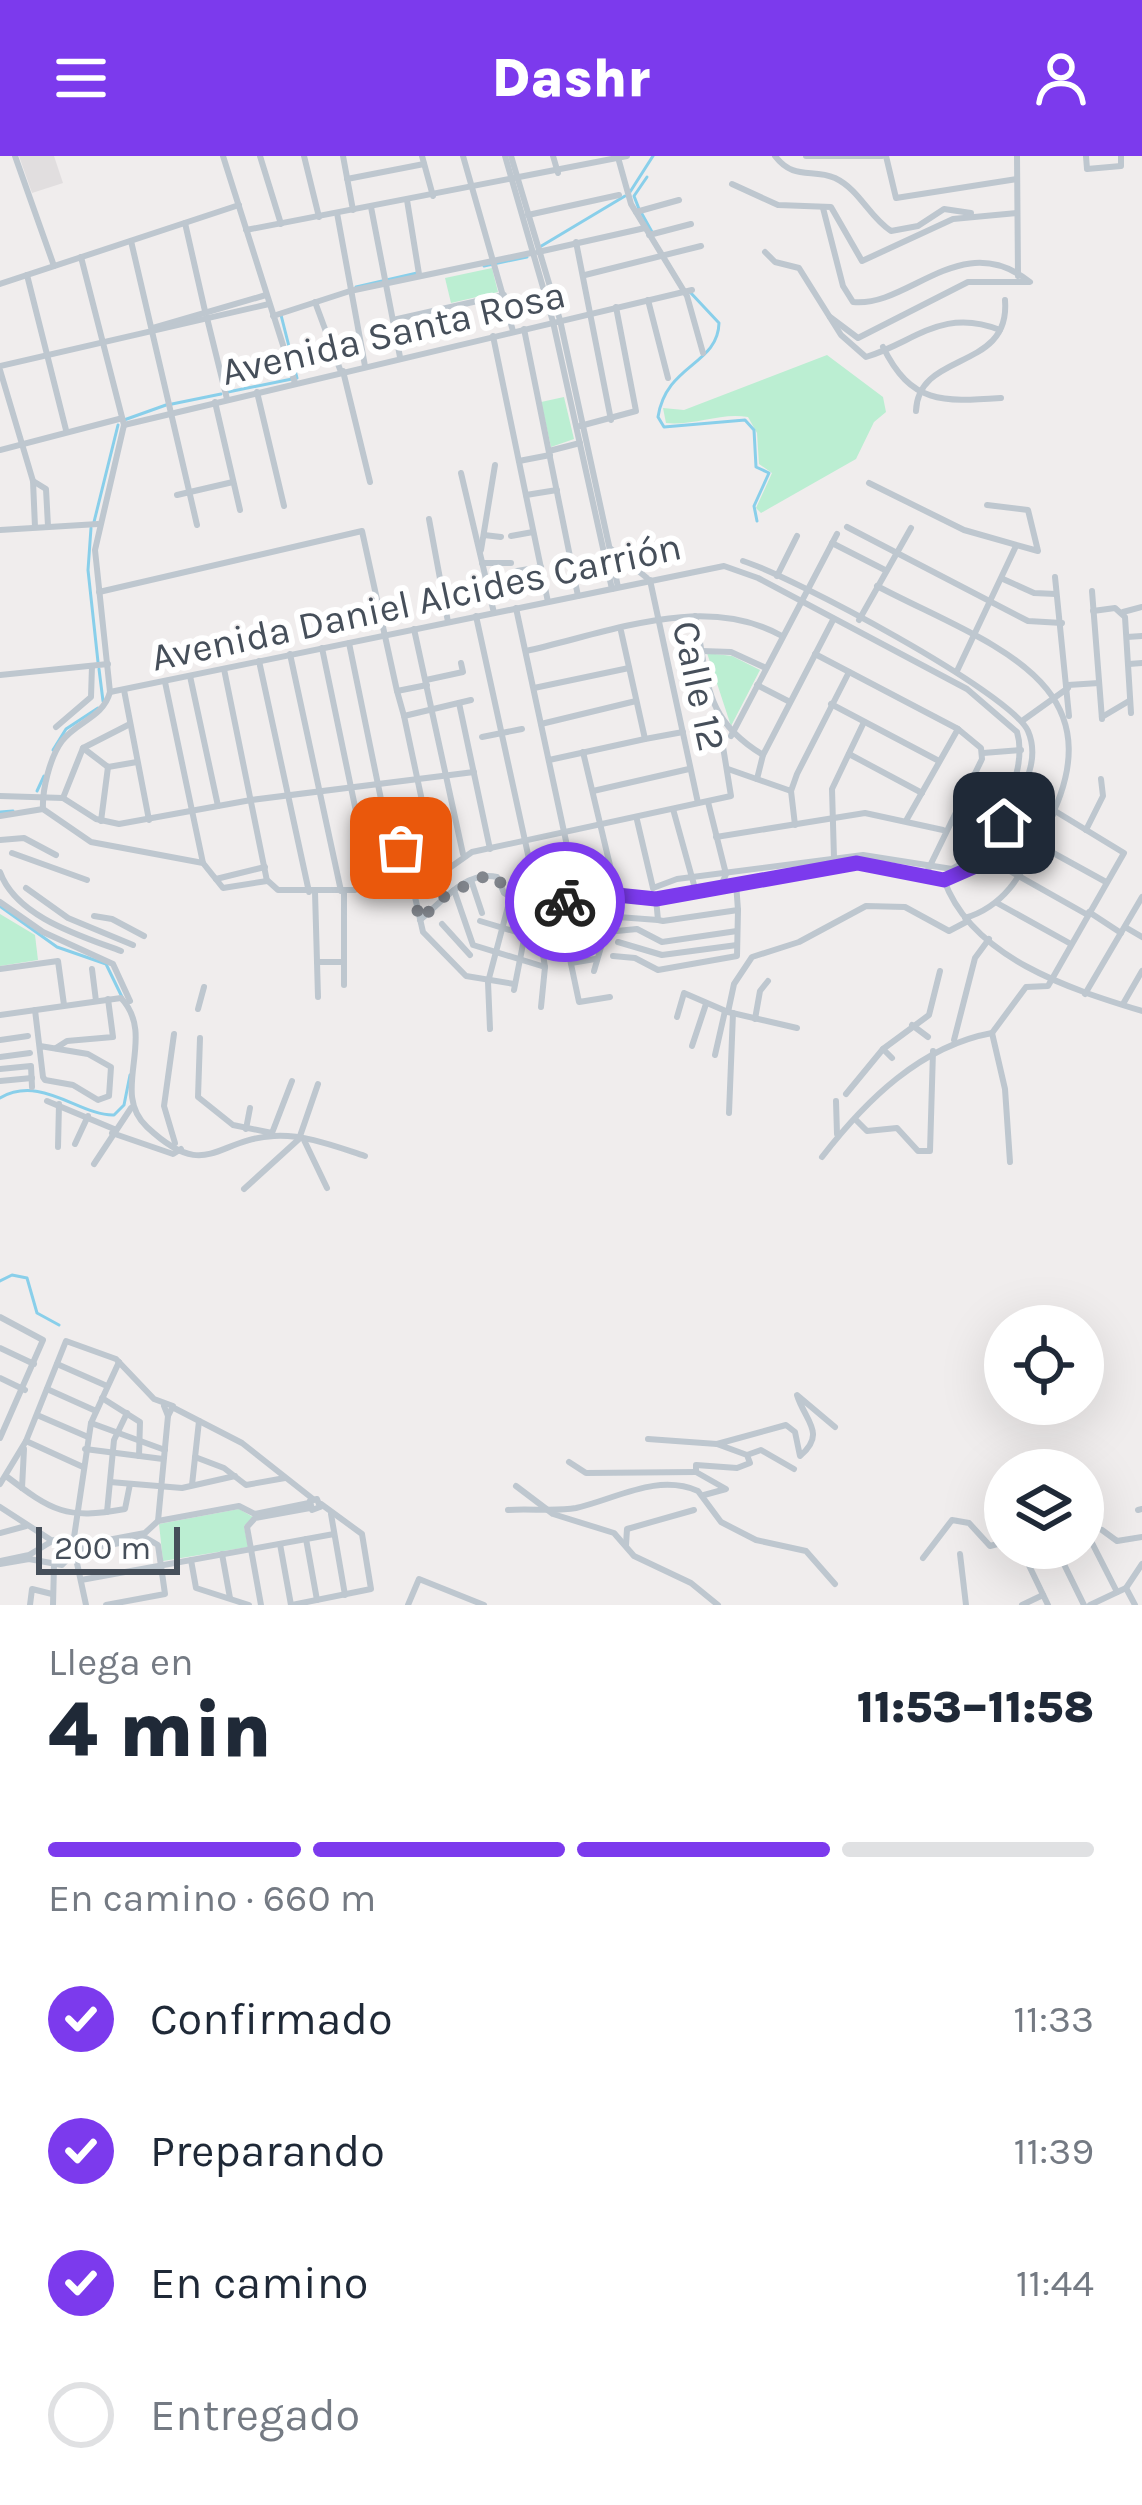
<!DOCTYPE html>
<html lang="es">
<head>
<meta charset="utf-8">
<style>
  :root { --surface:#fff; --page:#f2f2f3; --text:#1f2937; --muted:#747a83; --line:#e0e1e3; --accent:#7c3aed }
  body { margin:0; font-family:Karla,sans-serif; background:var(--page); color:var(--text); height:100vh; display:flex; flex-direction:column; font-size:45px; white-space:nowrap }
  * { box-sizing:border-box; margin:0 }
  p { font-size:39px; color:var(--muted) }
  .icon { flex:none; width:66px; height:66px; fill:none; stroke:currentColor; stroke-width:2; stroke-linecap:round; stroke-linejoin:round }
  .map { position:relative; height:1449px; overflow:hidden }
  .side { display:flex; flex-direction:column; background:var(--surface); flex:1 }
  .side>* { flex:none }
  .fabs { position:absolute; left:984px; top:1149px; display:grid; gap:24px }
  .fabs a { display:grid; place-items:center; width:120px; height:120px; border-radius:50%; background:var(--surface); box-shadow:0 12px 48px #0002; font-size:60px }
  .scale { position:absolute; left:36px; bottom:30px; width:144px; box-sizing:border-box; padding-left:12px; border:6px solid #464f5a; border-top:0; font-size:33px; line-height:42px; white-space:nowrap; color:#464f5a; -webkit-text-stroke:9px #fff; paint-order:stroke }
  .pin { position:absolute; display:grid; place-items:center; width:102px; height:102px; color:#fff; margin:-51px; border-radius:24px; box-shadow:0 6px 18px #0006 }
  .courier { position:absolute; display:grid; place-items:center; width:120px; height:120px; margin:-60px; border:9px solid #7c3aed; border-radius:50%; background:#fff; color:#222; box-shadow:0 3px 15px #0007 }
  .headline em { font-style:normal; font-weight:800 }
  .headline div { display:flex; flex-direction:column-reverse }
  .headline { display:flex; align-items:center; justify-content:space-between; height:204px; padding:0 48px }
  h1 { font-size:78px; font-weight:800; line-height:90px }
  .bar { display:grid; grid-template-columns:repeat(4,1fr); gap:18px 12px; align-content:center; height:144px; padding:0 48px }
  .bar i { height:15px; border-radius:9px; background:var(--line) }
  .bar .active { background:var(--accent) }
  .bar p { grid-column:span 4 }
  ol { padding:0 48px; list-style:none }
  li { display:flex; align-items:center; gap:36px; height:132px }
  li p { margin-inline-start:auto }
  li .icon { padding:12px; border-radius:50%; background:var(--accent); color:#fff; stroke-width:4 }
  li:last-child { color:var(--muted) }
  li i { width:66px; height:66px; border:6px solid var(--line); border-radius:50% }
  header { display:flex; justify-content:space-between; align-items:center; height:156px; padding:0 48px; background:var(--accent); color:#fff; font-size:54px; font-weight:800 }
  .map>svg:first-child { display:block }
  .education { fill:#e1dedf }
  .green { fill:#bbeed2 }
  .lines { fill:none; stroke-linecap:round; stroke-linejoin:round }
  .stream { stroke:#89cfea; stroke-width:3 }
  .minor { stroke:#bec7cf; stroke-width:6 }
  .done { stroke:#82868d; stroke-width:12; stroke-dasharray:0 21.6 }
  .route { stroke:#7c3aed; stroke-width:15 }
  .labels { text-anchor:middle; stroke-width:12; stroke-linejoin:round; paint-order:stroke }
  .street-label { font-size:39px; fill:#464f5a; stroke:#fff }
</style>
</head>
<body>
<header><svg class="icon" aria-label="menu" viewBox="0 0 24 24"><path d="M4 6h16M4 12h16M4 18h16"/></svg>Dashr<svg class="icon" aria-label="person" viewBox="0 0 24 24"><circle cx="12" cy="8" r="4"/><path d="M4 21q1-7 8-7t8 7"/></svg></header>
<div class="map">
<svg width="1142" height="1449" viewBox="0 0 1142 1449">
  <rect width="100%" height="100%" fill="#f0eded"/>
  <polygon class="education" points="19,0 54,0 63,27 32,37"/>
  <g class="green">
    <polygon points="492,112 498,136 451,147 445,122"/>
    <path d="M827,199L883,241L886,256L874,266L856,303L761,357L756,352L772,317L759,308L757,277L748,261C721,256 694,270 666,267L663,252L684,254Z"/>
    <polygon points="564,241 574,283 551,291 541,246"/>
    <polygon points="707,497 732,500 760,514 731,570"/>
    <polygon points="0,758 35,779 38,804 0,810"/>
    <polygon points="239,1353 253,1361 244,1370 248,1391 163,1405 159,1368"/>
  </g>
  <g class="lines">
    <g class="stream">
      <polyline points="630,36 653,0"/>
      <polyline points="639,53 634,40 647,21"/>
      <polyline points="642,58 652,76"/>
      <polyline points="538,92 625,40"/>
      <polyline points="484,110 527,101"/>
      <polyline points="356,131 417,117"/>
      <path d="M689,135L719,167C718,209 666,208 658,261L664,271L745,264L754,274L756,311L769,317L754,350L757,365"/>
      <polyline points="281,159 297,222"/>
      <polyline points="228,236 292,223"/>
      <polyline points="172,248 221,238"/>
      <polyline points="124,264 166,249"/>
      <polyline points="94,366 118,269"/>
      <polyline points="91,372 88,414 98,506"/>
      <polyline points="99,513 103,545"/>
      <polyline points="53,594 66,573 98,552"/>
      <polyline points="37,635 44,620"/>
      <polyline points="0,656 13,655"/>
      <polyline points="1,751 57,791 106,808 122,841"/>
      <path d="M0,942C41,918 80,960 114,959L124,949L130,919"/>
      <polyline points="0,1125 12,1119 27,1122 37,1157 59,1169"/>
    </g>
    <g class="minor">
      <polyline points="15,0 54,110"/>
      <polyline points="223,0 295,227"/>
      <polyline points="260,0 281,68"/>
      <polyline points="304,0 319,61"/>
      <polyline points="343,0 353,54"/>
      <polyline points="422,0 433,40"/>
      <polyline points="463,0 513,175"/>
      <polyline points="505,0 553,166 612,433"/>
      <polyline points="511,0 560,164 618,431"/>
      <polyline points="553,0 558,17"/>
      <path d="M775,0C794,25 812,12 835,22C860,34 869,61 891,75L918,70L944,53L971,57"/>
      <polyline points="806,0 882,0"/>
      <polyline points="886,0 896,42 1017,23"/>
      <polyline points="1017,0 1018,120"/>
      <polyline points="1086,0 1087,13 1121,10 1121,0"/>
      <polyline points="619,5 631,48 687,140 703,197"/>
      <polyline points="347,23 424,8"/>
      <polyline points="732,28 778,49 831,51 862,105 953,63 1017,57"/>
      <polyline points="407,44 419,118"/>
      <polyline points="371,51 400,201"/>
      <path d="M823,52L843,130L853,146C909,152 961,71 1030,126H968L858,182L830,161"/>
      <polyline points="636,56 679,44"/>
      <polyline points="337,57 365,210"/>
      <polyline points="528,59 619,39"/>
      <polyline points="185,67 205,155"/>
      <polyline points="246,74 627,0"/>
      <polyline points="649,79 691,68"/>
      <polyline points="131,85 197,369"/>
      <polyline points="576,86 611,264"/>
      <polyline points="538,96 645,72"/>
      <path d="M765,96L775,106L799,112L841,179L866,201C915,186 942,151 1000,174"/>
      <polyline points="81,101 124,269"/>
      <polyline points="27,119 66,274"/>
      <polyline points="585,119 701,90"/>
      <polyline points="0,128 239,49"/>
      <polyline points="648,144 668,222"/>
      <polyline points="315,146 341,216"/>
      <polyline points="273,160 350,135 531,97"/>
      <polyline points="207,162 227,243"/>
      <polyline points="393,164 504,139"/>
      <polyline points="153,172 266,139"/>
      <polyline points="524,173 578,440"/>
      <polyline points="493,180 548,446"/>
      <path d="M883,191C911,248 942,246 1001,242"/>
      <polyline points="0,210 269,148"/>
      <polyline points="0,214 33,325 35,371"/>
      <polyline points="343,215 370,326"/>
      <polyline points="257,236 284,350"/>
      <polyline points="215,246 240,354"/>
      <path d="M916,255C918,194 1011,216 1005,144"/>
      <path d="M124,269L95,394L110,536C103,562 77,565 62,585C50,601 42,634 43,653L91,686L203,707L223,732L267,725"/>
      <polyline points="124,269 692,134"/>
      <polyline points="580,270 636,255 616,151"/>
      <polyline points="0,294 119,263"/>
      <polyline points="549,295 580,287"/>
      <polyline points="519,305 550,299"/>
      <polyline points="461,317 494,457"/>
      <polyline points="33,325 46,333 48,370"/>
      <polyline points="869,327 964,374 1038,395 1028,354 987,349"/>
      <polyline points="177,339 233,326"/>
      <polyline points="526,339 557,334"/>
      <polyline points="429,363 448,466"/>
      <polyline points="847,371 1028,465 1062,467"/>
      <polyline points="0,374 98,368"/>
      <polyline points="484,379 501,381"/>
      <polyline points="511,380 533,376"/>
      <polyline points="832,387 885,414"/>
      <polyline points="611,393 647,422"/>
      <polyline points="481,394 495,309"/>
      <path d="M743,405C791,420 1010,536 1028,575C1040,603 1025,629 1011,654C993,686 982,714 944,724"/>
      <polyline points="482,407 511,407"/>
      <polyline points="517,415 541,411"/>
      <polyline points="777,420 797,380"/>
      <polyline points="1055,421 1069,560"/>
      <polyline points="1003,423 1034,437 1056,438"/>
      <polyline points="650,424 698,647"/>
      <path d="M877,430C987,488 1126,525 1044,675C1024,712 1009,749 965,762"/>
      <polyline points="1092,435 1102,563"/>
      <polyline points="99,436 362,375 397,535 427,529"/>
      <polyline points="516,452 575,727"/>
      <polyline points="1093,455 1115,452 1125,461 1131,557"/>
      <polyline points="1123,456 1142,451"/>
      <polyline points="476,460 534,726"/>
      <path d="M695,460C709,525 702,562 763,599"/>
      <polyline points="859,464 911,372"/>
      <polyline points="414,473 463,698"/>
      <polyline points="621,475 645,583 683,576"/>
      <polyline points="1127,481 1142,480"/>
      <polyline points="349,487 391,692"/>
      <polyline points="322,492 369,718"/>
      <path d="M526,495C608,477 704,436 782,480"/>
      <polyline points="702,495 731,496 766,512"/>
      <polyline points="290,498 341,735"/>
      <polyline points="815,498 958,573 981,592 982,603 925,720"/>
      <polyline points="259,505 309,736"/>
      <polyline points="1129,508 1142,507"/>
      <polyline points="224,513 267,725"/>
      <polyline points="957,515 1016,390"/>
      <polyline points="0,519 108,508"/>
      <polyline points="190,520 218,650"/>
      <polyline points="426,524 463,516 461,507"/>
      <polyline points="165,526 203,707"/>
      <polyline points="757,529 790,546"/>
      <polyline points="1068,529 1099,527"/>
      <polyline points="534,532 629,512"/>
      <polyline points="124,534 149,664"/>
      <polyline points="397,535 404,560 471,544"/>
      <path d="M110,536L724,410L758,422L967,533L1017,576C1030,617 990,695 952,713L863,699L677,723L653,732"/>
      <polyline points="459,547 490,693"/>
      <polyline points="831,548 939,605"/>
      <polyline points="404,560 438,720"/>
      <polyline points="1102,561 1129,545"/>
      <polyline points="1022,565 1068,532"/>
      <polyline points="541,568 636,545"/>
      <polyline points="56,571 91,541 92,510"/>
      <polyline points="731,580 837,378"/>
      <polyline points="482,581 522,573"/>
      <polyline points="83,592 108,611 137,606"/>
      <polyline points="583,596 617,739"/>
      <polyline points="983,597 1021,594"/>
      <polyline points="849,598 922,637"/>
      <polyline points="549,604 645,583"/>
      <polyline points="728,613 791,635"/>
      <polyline points="757,623 763,599 833,464"/>
      <polyline points="593,635 689,613"/>
      <polyline points="1020,639 1053,659"/>
      <polyline points="0,640 63,642 96,663 119,668 251,644 474,616"/>
      <polyline points="63,642 83,592 130,568"/>
      <polyline points="708,646 726,718 721,730 857,707 944,724"/>
      <polyline points="673,653 696,736"/>
      <polyline points="0,660 43,653"/>
      <polyline points="907,663 958,573"/>
      <polyline points="637,664 653,732"/>
      <polyline points="101,665 108,611"/>
      <polyline points="795,669 791,635 797,618 849,516"/>
      <polyline points="1086,674 1103,640 1101,623"/>
      <polyline points="716,681 865,657 943,674"/>
      <polyline points="0,684 24,682 56,699"/>
      <polyline points="1037,688 1106,726"/>
      <polyline points="391,692 404,693 423,776 466,820 514,828"/>
      <polyline points="404,693 430,689"/>
      <polyline points="12,697 87,724"/>
      <polyline points="985,701 1086,758"/>
      <polyline points="834,702 832,633 864,566"/>
      <path d="M0,716C16,761 81,780 121,795"/>
      <polyline points="216,723 265,711"/>
      <polyline points="411,724 438,720 472,696 731,640 718,560"/>
      <polyline points="471,724 482,757"/>
      <path d="M944,724C972,802 1070,833 1142,855"/>
      <polyline points="268,725 278,734 355,734 391,692"/>
      <polyline points="26,732 68,762 133,789"/>
      <polyline points="454,734 473,789 545,811"/>
      <polyline points="315,736 318,841"/>
      <polyline points="656,743 658,764 663,765 738,754 736,727"/>
      <polyline points="534,745 545,811 541,851"/>
      <polyline points="0,746 43,776 113,808 130,845"/>
      <polyline points="558,746 579,846 610,841"/>
      <polyline points="997,747 1071,788"/>
      <polyline points="1089,756 1121,777"/>
      <polyline points="94,760 112,763 144,780"/>
      <polyline points="618,761 658,764"/>
      <path d="M420,764C442,746 466,714 497,721L504,737L517,745L617,739L656,743L721,730"/>
      <polyline points="480,765 523,778 603,761 599,742"/>
      <polyline points="442,768 470,799"/>
      <polyline points="1125,771 1142,781"/>
      <polyline points="566,780 637,773 662,786 737,775"/>
      <polyline points="618,786 662,799 737,789"/>
      <polyline points="568,792 600,788"/>
      <polyline points="613,800 635,802 658,814 737,800 738,754"/>
      <polyline points="317,806 344,806"/>
      <polyline points="571,807 595,803"/>
      <polyline points="0,813 58,805 64,849"/>
      <polyline points="92,813 96,845"/>
      <polyline points="594,815 606,774 603,761"/>
      <polyline points="344,829 344,735"/>
      <polyline points="514,834 525,778 536,756"/>
      <polyline points="1085,838 1142,741"/>
      <polyline points="1123,848 1142,815"/>
      <polyline points="198,853 204,831"/>
      <polyline points="35,854 43,921 45,924 73,929 98,944 109,940 111,911 88,898 40,890"/>
      <polyline points="728,856 734,828 752,801 799,786 866,750 905,751 949,775 968,765"/>
      <path d="M0,859L121,842C158,881 109,936 147,971C207,1027 215,983 274,980C304,978 337,991 365,1000"/>
      <polyline points="677,861 684,837 728,856 797,872"/>
      <polyline points="755,863 760,835 768,825"/>
      <polyline points="912,869 928,881"/>
      <polyline points="490,873 488,826 510,743"/>
      <polyline points="992,877 1005,933 1010,1006"/>
      <polyline points="174,878 164,950 175,987"/>
      <polyline points="200,882 198,941 233,969 272,977"/>
      <polyline points="0,884 28,880"/>
      <polyline points="954,884 975,802 989,783"/>
      <polyline points="692,890 706,848"/>
      <polyline points="56,892 67,885 113,881 108,843"/>
      <polyline points="883,893 892,902"/>
      <polyline points="715,899 725,855"/>
      <polyline points="0,901 30,897"/>
      <polyline points="0,913 31,910 32,931"/>
      <polyline points="0,925 32,922"/>
      <polyline points="846,938 883,893 929,859 940,815"/>
      <polyline points="47,945 114,973"/>
      <polyline points="836,945 837,978"/>
      <polyline points="729,957 733,857"/>
      <polyline points="856,964 867,975 897,972 918,995 930,995 933,895"/>
      <polyline points="246,973 250,952"/>
      <polyline points="112,977 173,998 181,993"/>
      <polyline points="272,977 292,925"/>
      <polyline points="304,984 327,1032"/>
      <polyline points="75,988 88,960"/>
      <polyline points="58,991 59,948"/>
      <path d="M822,1001C866,944 921,890 992,877L1026,831L1048,830L1124,697L1055,655"/>
      <polyline points="94,1008 131,952"/>
      <polyline points="244,1033 299,983 318,928"/>
      <polyline points="0,1161 43,1184 0,1282"/>
      <polyline points="0,1192 34,1208"/>
      <polyline points="57,1208 107,1230"/>
      <polyline points="0,1222 25,1234"/>
      <polyline points="47,1233 96,1255"/>
      <polyline points="102,1242 140,1266 139,1300"/>
      <polyline points="174,1252 242,1287 313,1343"/>
      <polyline points="37,1259 88,1281"/>
      <polyline points="91,1267 165,1294"/>
      <polyline points="648,1283 717,1288"/>
      <polyline points="26,1285 83,1311"/>
      <polyline points="85,1293 163,1303"/>
      <polyline points="747,1299 761,1294 794,1313"/>
      <polyline points="195,1301 224,1312 246,1329 285,1322"/>
      <polyline points="569,1306 586,1317 696,1316"/>
      <path d="M6,1320C52,1355 66,1364 125,1353L130,1328"/>
      <polyline points="110,1326 182,1332 235,1320"/>
      <polyline points="0,1328 26,1285 66,1185 116,1203 154,1243 173,1250 168,1260"/>
      <polyline points="192,1329 199,1265"/>
      <polyline points="516,1330 553,1358 614,1377 634,1400 691,1427 718,1449"/>
      <polyline points="22,1332 24,1293"/>
      <path d="M704,1339L726,1333L696,1316V1309L737,1312L750,1307L747,1299L717,1288L786,1269L795,1276L800,1300C827,1277 805,1265 797,1239L835,1271"/>
      <polygon points="317,1343 320,1351 312,1354 310,1345"/>
      <polyline points="0,1351 51,1384"/>
      <path d="M508,1354C529,1352 555,1356 576,1352C616,1343 657,1317 698,1335L721,1366L756,1384L806,1395L835,1428"/>
      <polyline points="1138,1354 1142,1353"/>
      <polyline points="107,1356 114,1284 127,1257"/>
      <polyline points="331,1358 345,1439"/>
      <polyline points="158,1365 239,1350 255,1358 309,1347"/>
      <polyline points="1102,1374 1117,1385 1142,1381"/>
      <polyline points="0,1377 26,1370"/>
      <polyline points="1089,1381 1117,1436"/>
      <polyline points="306,1383 317,1444"/>
      <polyline points="73,1388 91,1267 119,1206"/>
      <polyline points="280,1388 291,1449"/>
      <polyline points="626,1389 627,1373 694,1354"/>
      <polyline points="76,1390 145,1377 158,1365 168,1260 164,1250"/>
      <polyline points="1056,1392 1084,1449"/>
      <polyline points="77,1395 146,1382 158,1389 165,1438 106,1449"/>
      <polyline points="75,1398 86,1449"/>
      <polyline points="222,1398 230,1442"/>
      <polyline points="960,1398 966,1449"/>
      <polyline points="1024,1399 1048,1449"/>
      <polyline points="923,1402 952,1364 969,1367 990,1390 1005,1386"/>
      <polyline points="191,1404 196,1432 249,1449"/>
      <polyline points="0,1405 29,1399 54,1384 77,1394 62,1409 29,1403 0,1408"/>
      <polyline points="81,1424 334,1378"/>
      <polyline points="1126,1432 1135,1449"/>
      <polyline points="30,1449 32,1433 52,1438"/>
      <polyline points="53,1449 54,1409"/>
      <polyline points="261,1449 247,1371 255,1362 310,1352"/>
      <polyline points="292,1449 371,1433 362,1378 321,1348"/>
      <polyline points="408,1449 419,1423 484,1449"/>
      <polyline points="1022,1449 1043,1439"/>
      <polyline points="1090,1449 1126,1432 1142,1408"/>
    </g>
  </g>
  <g class="lines">
    <polyline class="done" points="401,692 420,764 445,740 487,719 497,721 510,743 565,746"/>
    <polyline class="route" points="565,746 617,739 656,743 857,707 944,724 976,710 1004,667"/>
  </g>
  <g class="labels">
    <g class="street-label">
      <text transform="translate(393 176) rotate(-13)" y="14">Avenida Santa Rosa</text>
      <text transform="translate(416 445) rotate(-12)" y="14">Avenida Daniel Alcides Carrión</text>
      <text transform="translate(700 530) rotate(78)" y="14">Calle 12</text>
    </g>
  </g>
</svg>
<div class="fabs">
<a><svg class="icon" aria-label="locate" viewBox="0 0 24 24"><circle cx="12" cy="12" r="6"/><path d="M12 2v4M12 18v4M2 12h4M18 12h4"/></svg></a>
<a><svg class="icon" aria-label="layers" viewBox="0 0 24 24"><path d="M12 4l9 5-9 5-9-5zM3 14l9 5 9-5"/></svg></a>
</div>
<div class="scale">200 m</div>
<div class="pin" style="left:401px;top:692px;background:#ea580c"><svg class="icon" aria-label="bag" viewBox="0 0 24 24"><path d="M5 8h14l-1 12H6zM9 8a3 3 0 0 1 6 0"/></svg></div>
<div class="pin" style="left:1004px;top:667px;background:#1f2937"><svg class="icon" aria-label="home" viewBox="0 0 24 24"><path d="M3 11l9-7 9 7M6 9v11h12V9"/></svg></div>
<div class="courier" style="left:565px;top:746px"><svg class="icon" aria-label="bike" viewBox="0 0 24 24"><circle cx="6" cy="16" r="4"/><circle cx="18" cy="16" r="4"/><path d="M6 16l4-8h5l3 8M10 8l3 8H6M13 5h3"/></svg></div>
</div>
<section class="side">
<div class="headline"><div><h1>4 min</h1><p>Llega en</p></div><em>11:53–11:58</em></div>
<div class="bar"><i class="active"></i><i class="active"></i><i class="active"></i><i></i><p>En camino · 660 m</p></div>
<ol>
<li><svg class="icon" aria-label="check" viewBox="0 0 24 24"><path d="M5 12l5 5 9-10"/></svg>Confirmado<p>11:33</p></li>
<li><svg class="icon" aria-label="check" viewBox="0 0 24 24"><path d="M5 12l5 5 9-10"/></svg>Preparando<p>11:39</p></li>
<li><svg class="icon" aria-label="check" viewBox="0 0 24 24"><path d="M5 12l5 5 9-10"/></svg>En camino<p>11:44</p></li>
<li><i></i>Entregado</li>
</ol>
</section>
</body>
</html>
